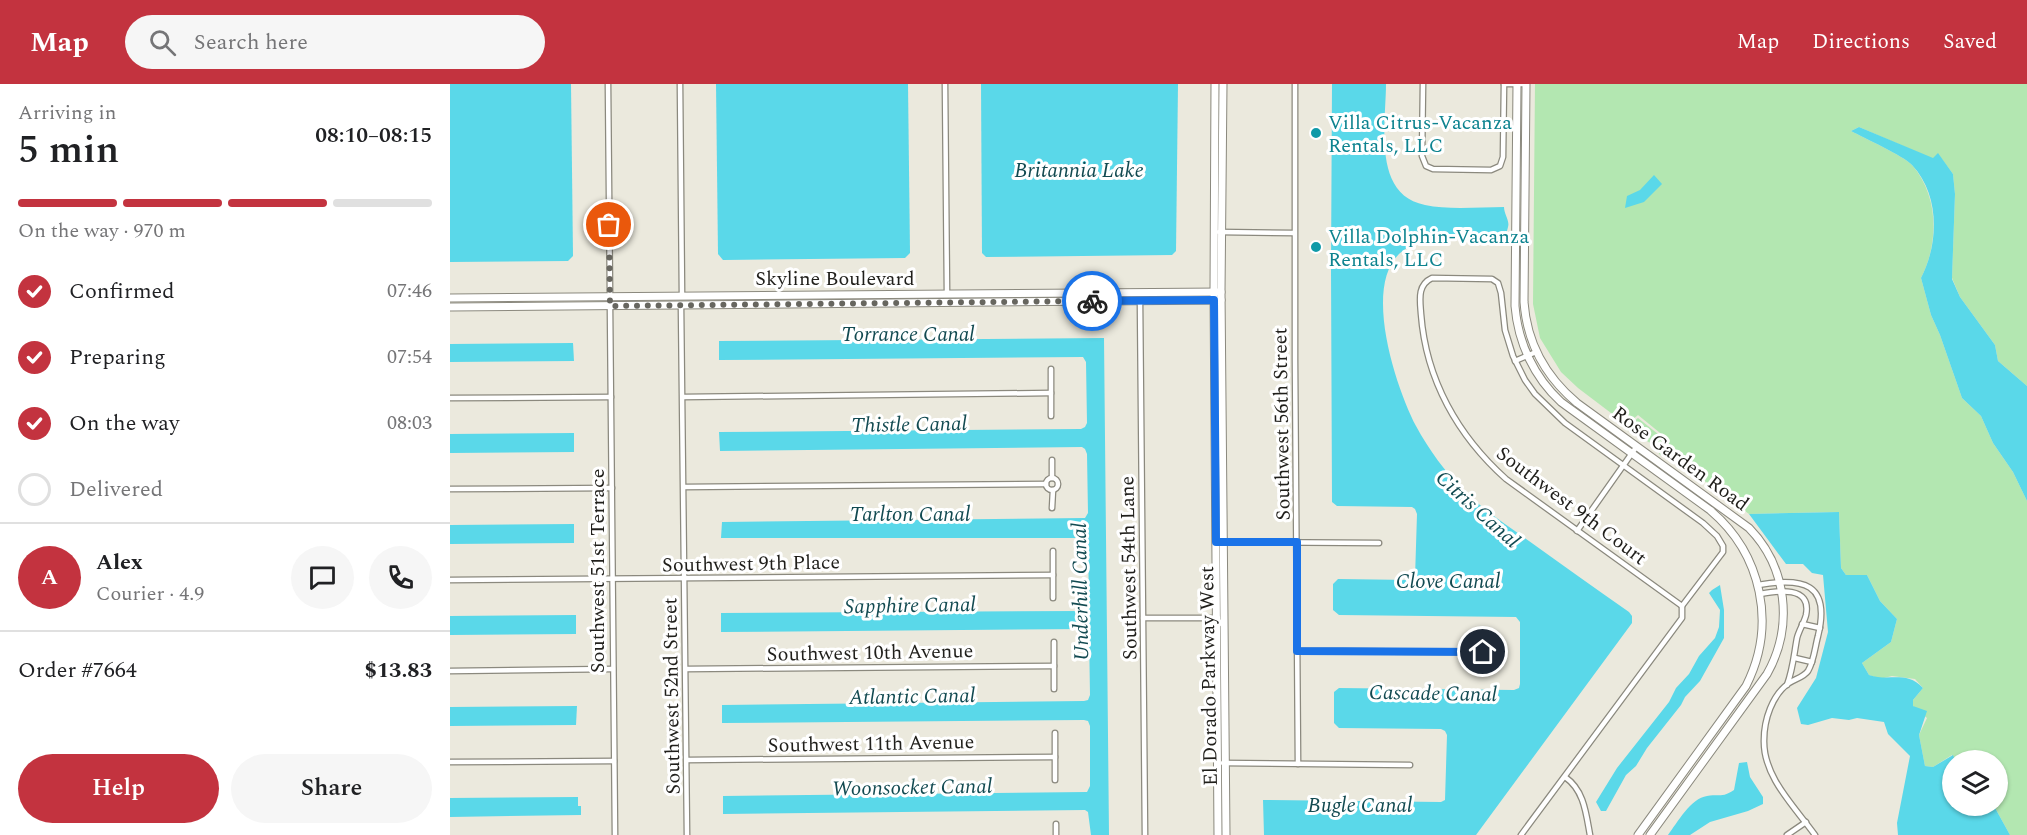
<!DOCTYPE html>
<html lang="en">
<head>
<meta charset="utf-8">
<style>
  :root { --surface:#fff; --page:#f6f6f6; --text:#202124; --muted:#757577; --line:#e0e0e0; --accent:#c3333f }
  body { margin:0; font-family:Spectral,serif; background:var(--page); color:var(--text); height:100vh; display:flex; flex-direction:column; font-size:22px; white-space:nowrap }
  * { box-sizing:border-box; margin:0 }
  p { font-size:20px; color:var(--muted) }
  .icon { flex:none; width:33px; height:33px; fill:none; stroke:currentColor; stroke-width:2; stroke-linecap:round; stroke-linejoin:round }
  .map { position:relative; flex:1; overflow:hidden }
  .side { display:flex; flex-direction:column; background:var(--surface); width:450px }
  .side>* { flex:none }
  .buttons { position:absolute; left:1492px; top:666px; display:grid; gap:12px }
  .buttons a { display:grid; place-items:center; width:66px; height:66px; border-radius:50%; background:var(--surface); box-shadow:0 2px 4px #0004; font-size:30px }
  .pin { position:absolute; display:grid; place-items:center; width:51px; height:51px; color:#fff; margin:-26px; border:3px solid #fff; border-radius:50%; box-shadow:0 2px 6px #0007 }
  .courier { position:absolute; display:grid; place-items:center; width:60px; height:60px; margin:-30px; border:4px solid #1a73e8; border-radius:50%; background:#fff; color:#222; box-shadow:0 2px 8px #0007 }
  .summary em { font-style:normal; font-weight:600 }
  .summary div { display:flex; flex-direction:column-reverse }
  .summary { display:flex; align-items:center; justify-content:space-between; height:102px; padding:0 18px }
  h1 { font-size:39px; font-weight:600; line-height:45px }
  .bar { display:grid; grid-template-columns:repeat(4,1fr); gap:9px 6px; align-content:center; height:72px; padding:0 18px }
  .bar i { height:8px; border-radius:4px; background:var(--line) }
  .bar .active { background:var(--accent) }
  .bar p { grid-column:span 4 }
  .line { display:flex; align-items:center; gap:15px; padding:0 18px; border-top:2px solid var(--line) }
  .line div { flex:1 }
  .round { display:grid; place-items:center; flex:none; width:63px; height:63px; border-radius:32px; background:var(--page) }
  ol { padding:0 18px; list-style:none }
  li { display:flex; align-items:center; gap:18px; height:66px }
  li p { margin-inline-start:auto }
  li .icon { padding:6px; border-radius:50%; background:var(--accent); color:#fff; stroke-width:4 }
  li:last-child { color:var(--muted) }
  li i { width:33px; height:33px; border:3px solid var(--line); border-radius:50% }
  .button { display:flex; gap:12px; margin-top:auto; padding:12px 18px }
  .button a { flex:1; height:69px; border-radius:36px; background:var(--accent); color:#fff; font-size:24px; font-weight:600; line-height:69px; text-align:center }
  .button a+a { background:var(--page); color:var(--text) }
  header { display:flex; align-items:center; gap:36px; box-sizing:border-box; height:84px; padding:0 30px; background:var(--accent); color:#fff }
  header strong { font-size:28px }
  nav { display:flex; gap:33px; margin-inline-start:auto; font-size:21px }
  .search { width:420px; height:54px; background:var(--page); display:flex; align-items:center; gap:15px; box-sizing:border-box; padding:0 21px; border-radius:33px; color:var(--muted); font-size:22px }
  main { display:flex; flex:1; min-height:0 }
  .map>svg:first-child { display:block }
  .green { fill:#b3e7b1 }
  .water { fill:#5ad8e9 }
  .lines { fill:none; stroke-linecap:round; stroke-linejoin:round }
  .street-casing { stroke:#8b897e; stroke-width:7 }
  .secondary-casing { stroke:#8b897e; stroke-width:9 }
  .street { stroke:#fff; stroke-width:4.5 }
  .secondary { stroke:#fff; stroke-width:7 }
  .done { stroke:#67665f; stroke-width:6; stroke-dasharray:0 10.8 }
  .route { stroke:#1a73e8; stroke-width:8 }
  .culture-dot { fill:#0f9aa8; stroke:#fff; stroke-width:2 }
  .labels { text-anchor:middle; stroke-width:6; stroke-linejoin:round; paint-order:stroke }
  .culture-label { font-size:20px; fill:#0d838f; stroke:#fff; text-anchor:start }
  .street-label { font-size:20px; fill:#201f1b; stroke:#fff }
  .water-label { font-size:21px; font-style:italic; fill:#124a51; stroke:#fff }
</style>
</head>
<body>
<header>
<strong>Map</strong>
<div class="search"><svg class="icon" aria-label="search" viewBox="0 0 24 24"><circle cx="10" cy="10" r="6"/><path d="M15 15l6 6"/></svg>Search here</div>
<nav><a>Map</a><a>Directions</a><a>Saved</a></nav>
</header>
<main>
<section class="side">
<div class="summary"><div><h1>5 min</h1><p>Arriving in</p></div><em>08:10–08:15</em></div>
<div class="bar"><i class="active"></i><i class="active"></i><i class="active"></i><i></i><p>On the way · 970 m</p></div>
<ol>
<li><svg class="icon" aria-label="check" viewBox="0 0 24 24"><path d="M5 12l5 5 9-10"/></svg>Confirmed<p>07:46</p></li>
<li><svg class="icon" aria-label="check" viewBox="0 0 24 24"><path d="M5 12l5 5 9-10"/></svg>Preparing<p>07:54</p></li>
<li><svg class="icon" aria-label="check" viewBox="0 0 24 24"><path d="M5 12l5 5 9-10"/></svg>On the way<p>08:03</p></li>
<li><i></i>Delivered</li>
</ol>
<div class="line" style="height:108px"><b class="round" style="background:var(--accent);color:#fff">A</b><div><b>Alex</b><p>Courier · 4.9</p></div><a class="round"><svg class="icon" aria-label="chat" viewBox="0 0 24 24"><path d="M4 5h16v11H9l-5 4z"/></svg></a><a class="round"><svg class="icon" aria-label="phone" viewBox="0 0 24 24"><path d="M5 4h4l2 5-3 2q2 4 5 5l2-3 5 2v4C11 20 4 13 5 4z"/></svg></a></div>
<div class="line" style="height:78px"><div>Order #7664</div><b>$13.83</b></div>
<div class="button"><a>Help</a><a>Share</a></div>
</section>
<div class="map">
<svg width="1577" height="751" viewBox="0 0 1577 751">
  <rect width="100%" height="100%" fill="#ebe9dd"/>
  <g class="green">
    <path d="M1085,0H1577V302L1548,277L1545,261L1510,213L1502,194L1505,110L1503,90L1488,70L1483,75L1409,43L1401,47C1414,54 1454,72 1462,81C1489,112 1489,159 1471,194L1481,231L1490,251L1512,314L1531,332L1543,359L1563,388L1577,417V751H1560L1544,722H1548V676H1505L1502,671L1483,683L1475,682L1469,651L1477,634L1463,622V616L1473,604L1465,595L1442,592L1430,595L1419,591L1412,579L1441,558L1447,535L1430,517L1417,491H1396L1391,484L1389,428L1299,430L1261,401L1209,370L1215,353L1188,331L1174,343L1161,329L1128,304L1111,288L1090,254L1083,220Z"/>
    <path d="M1188,334L1213,354L1209,363C1196,358 1187,349 1174,345Z"/>
  </g>
  <g class="water">
    <polygon points="0,0 121,0 123,172 118,177 0,178"/>
    <polygon points="266,0 458,0 460,169 455,174 273,176 268,170"/>
    <polygon points="531,0 728,0 726,167 722,171 536,173 532,169"/>
    <path d="M882,0H936C936,39 922,111 975,121C998,126 1030,123 1054,123C1054,130 1060,137 1058,143C1057,148 1055,151 1055,158C1029,157 979,151 957,164C908,192 946,304 966,342C979,366 995,388 1015,407C1033,426 1057,441 1079,457C1112,481 1145,504 1179,528L1182,532V539L1026,751H814L813,716L991,718L995,716L997,651L995,647L991,645L889,644L884,639V608L889,604L1064,606L1069,604L1070,600V538L1066,533L889,531L883,526V500L888,495L961,496L965,494L967,430L965,425L962,423L887,422L882,418L881,185Z"/>
    <path d="M1409,43L1483,74L1488,69L1503,90L1505,110L1502,195L1510,213L1545,261L1548,277L1577,302V417L1563,388L1543,359L1531,332L1512,314L1490,251L1481,231L1471,194C1489,159 1490,111 1462,81C1454,72 1414,54 1401,47Z"/>
    <polygon points="1204,91 1212,100 1194,118 1175,124 1177,112 1190,106"/>
    <polygon points="654,254 659,751 641,751 638,728 635,726 273,730 273,712 637,708 640,702 640,642 638,637 634,636 272,639 272,621 634,617 638,616 640,611 639,549 634,545 271,548 271,529 633,527 639,520 638,460 636,456 632,454 271,454 272,438 635,434 638,429 637,370 635,365 632,363 270,367 269,348 631,345 635,343 637,339 636,278 633,273 269,276 269,257"/>
    <polygon points="123,259 124,277 0,278 0,260"/>
    <polygon points="124,349 124,368 0,369 0,350"/>
    <path d="M1389,428L1391,484L1396,491H1417L1430,517L1447,535L1441,558L1412,579L1419,591C1439,598 1456,586 1473,604L1463,616V622L1477,627L1469,651L1475,682L1483,683L1503,671L1505,676H1503V722H1544L1560,751H1448L1447,739L1460,672L1438,650L1434,638L1407,634L1399,636L1382,634L1358,641L1351,640L1347,624L1366,594L1378,548L1373,491L1362,489L1353,480H1336L1299,430Z"/>
    <polygon points="124,440 124,459 0,460 0,441"/>
    <polygon points="1270,501 1274,526 1274,554 1250,597 1235,613 1231,621 1197,664 1186,682 1176,691 1156,727 1151,727 1146,718 1167,684 1219,618 1226,604 1239,590 1249,572 1265,554 1269,543 1270,526 1259,509 1262,506"/>
    <polygon points="126,531 126,550 0,551 0,532"/>
    <polygon points="127,622 126,641 0,642 0,623"/>
    <path d="M1297,678L1300,693L1313,713V720L1298,727L1260,738L1240,751H1218C1227,739 1241,714 1257,712C1270,710 1272,714 1284,706L1289,679Z"/>
    <polygon points="128,713 128,722 131,722 131,731 0,733 0,714"/>
  </g>
  <g class="lines">
    <g class="street-casing">
      <g id="street">
        <polyline points="158,0 160,212"/>
        <polyline points="230,0 232,212"/>
        <polyline points="495,0 497,210"/>
        <polyline points="845,0 845,275 848,680"/>
        <polyline points="973,0 972,72 976,82 983,85 1041,86 1050,82 1053,73 1054,0"/>
        <polyline points="1054,0 1076,0"/>
        <polyline points="769,148 844,149"/>
        <path d="M982,194L1042,195L1048,199L1051,209L1055,246L1063,272L1075,296L1085,310L1115,339L1253,439L1267,452L1273,462V468L1232,522L1056,395C1008,352 976,296 971,230C970,216 967,201 982,194Z"/>
        <polyline points="690,216 695,751"/>
        <polyline points="231,221 237,751"/>
        <polyline points="160,222 165,751"/>
        <polyline points="1065,277 1086,268"/>
        <polyline points="233,313 601,309"/>
        <polyline points="0,314 161,313"/>
        <polyline points="601,332 601,285"/>
        <polyline points="602,376 602,394"/>
        <circle cx="602" cy="400" r="6"/>
        <polyline points="234,403 596,400"/>
        <polyline points="0,405 162,404"/>
        <polyline points="602,424 603,406"/>
        <polyline points="1127,447 1187,362"/>
        <polyline points="771,458 929,459"/>
        <polyline points="603,467 603,514"/>
        <polyline points="0,496 603,491"/>
        <path d="M1308,501C1353,493 1381,499 1368,552C1365,563 1364,577 1358,587C1354,593 1345,595 1339,599C1322,611 1314,636 1314,656C1313,693 1345,723 1365,751"/>
        <path d="M1310,510C1327,507 1362,501 1356,531C1354,539 1349,546 1347,554C1344,570 1343,585 1337,601"/>
        <polyline points="693,534 768,534"/>
        <polyline points="1352,540 1370,544"/>
        <polyline points="604,558 604,605"/>
        <polyline points="847,567 1033,568"/>
        <polyline points="1345,574 1362,578"/>
        <polyline points="236,585 604,582"/>
        <polyline points="0,587 163,585"/>
        <polyline points="605,649 605,696"/>
        <polyline points="237,676 605,673"/>
        <polyline points="0,678 164,677"/>
        <polyline points="773,679 960,681"/>
        <path d="M1115,693C1134,706 1136,729 1140,751"/>
        <polyline points="606,740 606,751"/>
        <polyline points="1071,751 1232,534 1232,522"/>
        <polyline points="1337,751 1356,738"/>
      </g>
    </g>
    <g class="secondary-casing">
      <g id="secondary">
        <polyline points="765,0 764,208 768,751"/>
        <polyline points="773,0 771,208 776,751"/>
        <path d="M1067,0L1065,222C1068,259 1084,293 1111,318L1260,426C1312,470 1327,541 1296,602L1188,751"/>
        <path d="M1076,0L1074,218C1077,260 1095,292 1127,319L1299,444C1337,483 1344,542 1317,590L1200,751"/>
        <polyline points="0,214 771,208"/>
        <polyline points="0,223 771,216"/>
      </g>
    </g>
    <use href="#street" class="street"/>
    <use href="#secondary" class="secondary"/>
  </g>
  <g class="lines">
    <polyline class="done" points="159,141 160,222 642,217"/>
    <polyline class="route" points="642,217 764,216 766,458 847,458 847,567 1033,568"/>
  </g>
  <g class="culture-dot">
    <circle cx="866" cy="49" r="6"/>
    <circle cx="866" cy="163" r="6"/>
  </g>
  <g class="labels">
    <g class="culture-label">
      <text x="878" y="45">Villa Citrus-Vacanza<tspan x="878" dy="23">Rentals, LLC</tspan></text>
      <text x="878" y="159">Villa Dolphin-Vacanza<tspan x="878" dy="23">Rentals, LLC</tspan></text>
    </g>
    <g class="street-label">
      <text x="385" y="201">Skyline Boulevard</text>
      <text transform="translate(831 340) rotate(-91)" y="7">Southwest 56th Street</text>
      <text transform="translate(1231 374) rotate(36)" y="7">Rose Garden Road</text>
      <text transform="translate(1122 421) rotate(37)" y="7">Southwest 9th Court</text>
      <text transform="translate(301 479) rotate(-1)" y="7">Southwest 9th Place</text>
      <text transform="translate(678 484) rotate(-91)" y="7">Southwest 54th Lane</text>
      <text transform="translate(147 487) rotate(-90)" y="7">Southwest 51st Terrace</text>
      <text transform="translate(420 568) rotate(-1)" y="7">Southwest 10th Avenue</text>
      <text transform="translate(758 592) rotate(-91)" y="7">El Dorado Parkway West</text>
      <text transform="translate(221 612) rotate(-91)" y="7">Southwest 52nd Street</text>
      <text transform="translate(421 659) rotate(-1)" y="7">Southwest 11th Avenue</text>
    </g>
    <g class="water-label">
      <text x="629" y="93">Britannia Lake</text>
      <text x="458" y="257">Torrance Canal</text>
      <text transform="translate(459 340) rotate(-1)" y="7">Thistle Canal</text>
      <text transform="translate(1028 425) rotate(42)" y="7">Citris Canal</text>
      <text x="460" y="437">Tarlton Canal</text>
      <text x="998" y="504">Clove Canal</text>
      <text transform="translate(630 508) rotate(-91)" y="7">Underhill Canal</text>
      <text transform="translate(460 521) rotate(-1)" y="7">Sapphire Canal</text>
      <text transform="translate(983 609) rotate(1)" y="7">Cascade Canal</text>
      <text transform="translate(462 612) rotate(-1)" y="7">Atlantic Canal</text>
      <text transform="translate(462 703) rotate(-1)" y="7">Woonsocket Canal</text>
      <text x="910" y="728">Bugle Canal</text>
    </g>
  </g>
</svg>
<div class="buttons">
<a><svg class="icon" aria-label="layers" viewBox="0 0 24 24"><path d="M12 4l9 5-9 5-9-5zM3 14l9 5 9-5"/></svg></a>
</div>
<div class="pin" style="left:159px;top:141px;background:#ea580c"><svg class="icon" aria-label="bag" viewBox="0 0 24 24"><path d="M5 8h14l-1 12H6zM9 8a3 3 0 0 1 6 0"/></svg></div>
<div class="pin" style="left:1033px;top:568px;background:#1f2937"><svg class="icon" aria-label="home" viewBox="0 0 24 24"><path d="M3 11l9-7 9 7M6 9v11h12V9"/></svg></div>
<div class="courier" style="left:642px;top:217px"><svg class="icon" aria-label="bike" viewBox="0 0 24 24"><circle cx="6" cy="16" r="4"/><circle cx="18" cy="16" r="4"/><path d="M6 16l4-8h5l3 8M10 8l3 8H6M13 5h3"/></svg></div>
</div>
</main>
</body>
</html>
